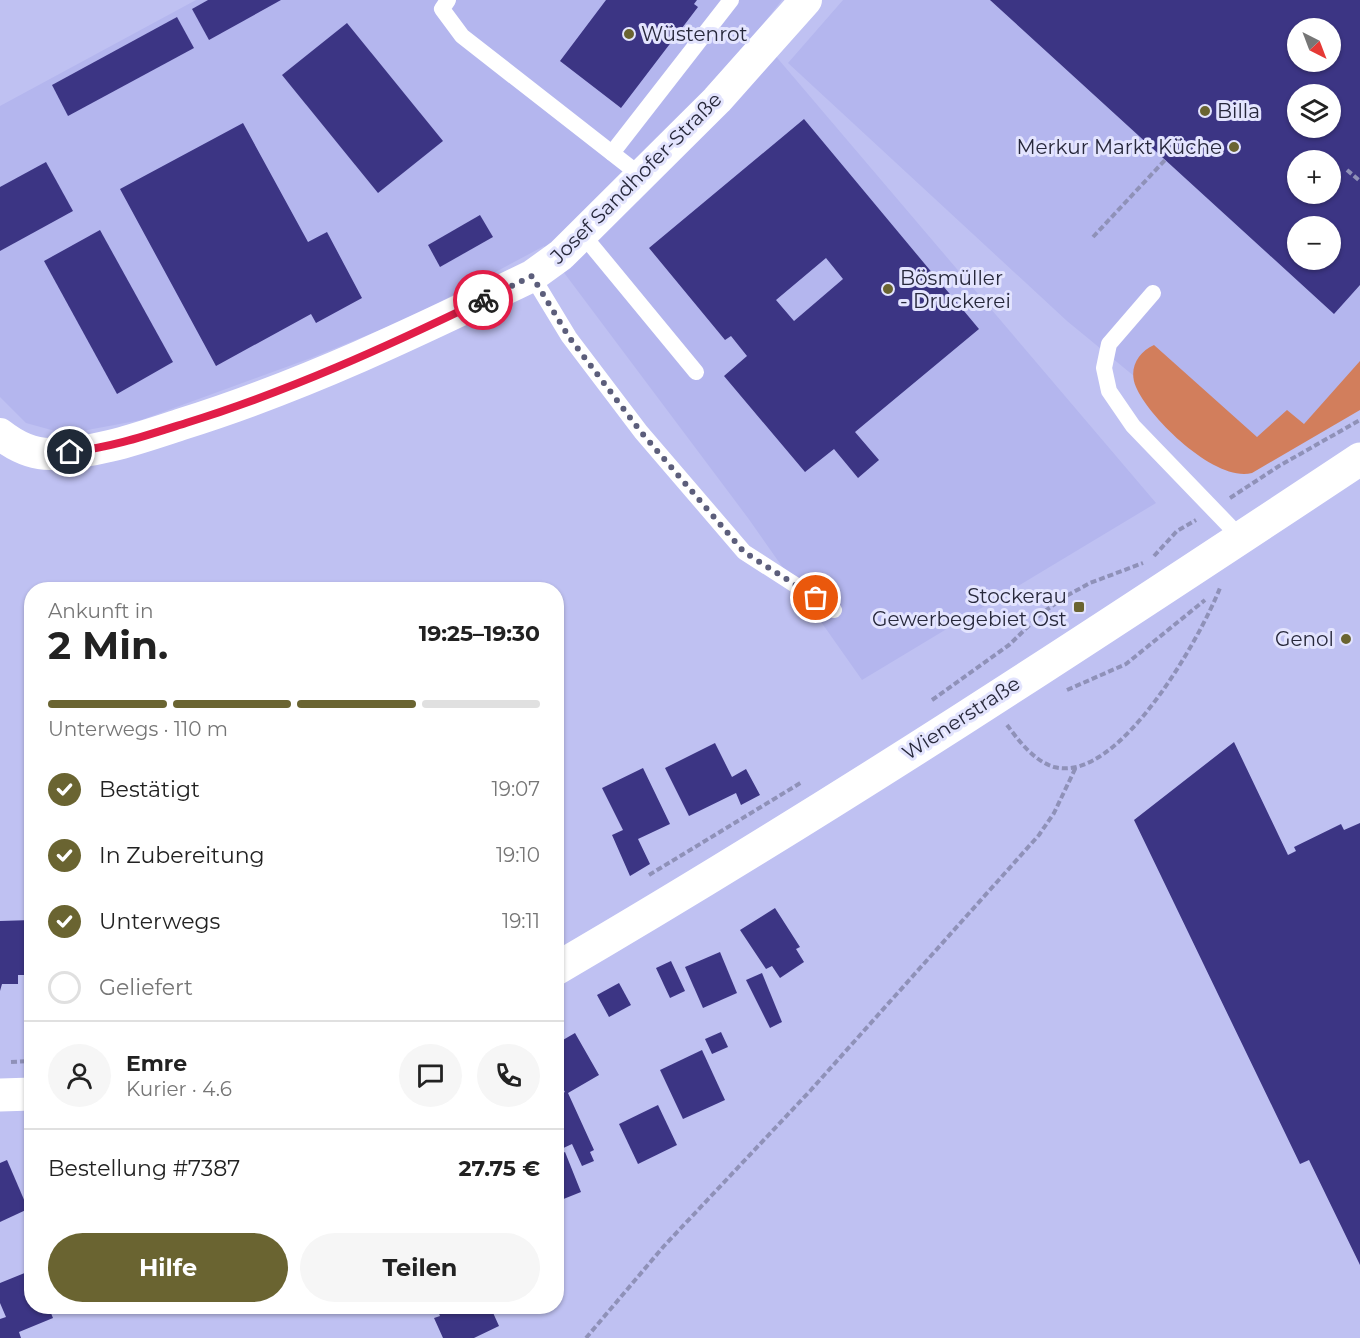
<!DOCTYPE html>
<html lang="de">
<head>
<meta charset="utf-8">
<style>
  :root { --surface:#fff; --page:#f6f6f6; --text:#222; --muted:#767676; --line:#e0e0e0; --accent:#6a6431 }
  body { margin:0; font-family:Montserrat,sans-serif; background:var(--page); color:var(--text); height:100vh; display:flex; flex-direction:column; font-size:22px; white-space:nowrap }
  * { box-sizing:border-box; margin:0 }
  p { font-size:20px; color:var(--muted) }
  .icon { flex:none; width:33px; height:33px; fill:none; stroke:currentColor; stroke-width:2; stroke-linecap:round; stroke-linejoin:round }
  .map { position:relative; flex:1; overflow:hidden }
  .panel { position:absolute; left:24px; top:582px; width:540px; height:732px; display:flex; flex-direction:column; background:var(--surface); border-radius:24px; box-shadow:0 2px 4px #0004 }
  .panel>* { flex:none }
  .needle { width:39px; rotate:138deg }
  .tools { position:absolute; left:1287px; top:18px; display:grid; gap:12px }
  .tools a { display:grid; place-items:center; width:54px; height:54px; border-radius:50%; background:var(--surface); box-shadow:0 2px 4px #0004; font-size:30px }
  .pin { position:absolute; display:grid; place-items:center; width:51px; height:51px; color:#fff; margin:-26px; border:3px solid #fff; border-radius:50%; box-shadow:0 2px 6px #0007 }
  .courier { position:absolute; display:grid; place-items:center; width:60px; height:60px; margin:-30px; border:4px solid #e11d48; border-radius:50%; background:#fff; color:#222; box-shadow:0 2px 8px #0007 }
  .head em { font-style:normal; font-weight:700 }
  .head div { display:flex; flex-direction:column-reverse }
  .head { display:flex; align-items:center; justify-content:space-between; height:102px; padding:0 24px }
  h1 { font-size:39px; font-weight:700; line-height:45px }
  .bar { display:grid; grid-template-columns:repeat(4,1fr); gap:9px 6px; align-content:center; height:72px; padding:0 24px }
  .bar i { height:8px; border-radius:4px; background:var(--line) }
  .bar .current { background:var(--accent) }
  .bar p { grid-column:span 4 }
  .line { display:flex; align-items:center; gap:15px; padding:0 24px; border-top:2px solid var(--line) }
  .line div { flex:1 }
  .round { display:grid; place-items:center; flex:none; width:63px; height:63px; border-radius:32px; background:var(--page) }
  ol { padding:0 24px; list-style:none }
  li { display:flex; align-items:center; gap:18px; height:66px }
  li p { margin-inline-start:auto }
  li .icon { padding:6px; border-radius:50%; background:var(--accent); color:#fff; stroke-width:4 }
  li:last-child { color:var(--muted) }
  li i { width:33px; height:33px; border:3px solid var(--line); border-radius:50% }
  .primary-button { display:flex; gap:12px; margin-top:auto; padding:12px 24px }
  .primary-button a { flex:1; height:69px; border-radius:36px; background:var(--accent); color:#fff; font-size:24px; font-weight:700; line-height:69px; text-align:center }
  .primary-button a+a { background:var(--page); color:var(--text) }
  .map>svg:first-child { display:block }
  .built { fill:#b4b6ee; fill-rule:evenodd }
  .green { fill:#d27e5c }
  .building { fill:#3c3584; fill-rule:evenodd }
  .lines { fill:none; stroke-linecap:round; stroke-linejoin:round }
  .path { stroke:#8f91b8; stroke-width:4; stroke-dasharray:6 3; stroke-linecap:butt }
  .lane { stroke:#fff; stroke-width:16 }
  .street { stroke:#fff; stroke-width:32 }
  .primary { stroke:#fff; stroke-width:33 }
  .done { stroke:#5c5e7b; stroke-width:6; stroke-dasharray:0 10.8 }
  .route { stroke:#e11d48; stroke-width:8 }
  .poi-dot { fill:#6a6431; stroke:#e3e4fe; stroke-width:2 }
  .labels { text-anchor:middle; stroke-width:6; stroke-linejoin:round; paint-order:stroke }
  .poi-label { font-size:20px; fill:#27283b; stroke:#e3e4fe; text-anchor:start }
  .street-label { font-size:20px; fill:#27283b; stroke:#e3e4fe }
</style>
</head>
<body>
<div class="map">
<svg width="1360" height="1338" viewBox="0 0 1360 1338">
  <rect width="100%" height="100%" fill="#bfc1f2"/>
  <g class="built">
    <polygon points="196,0 782,0 756,33 1156,503 862,680 748,518 544,246 412,317 311,358 141,420 66,434 26,423 0,397 0,106"/>
    <path d="M843,0H1360V397L1235,459L1067,321L788,63ZM1298,28H1330V62H1298ZM1298,94H1330V128H1298ZM1298,160H1330V194H1298ZM1298,226H1330V260H1298Z"/>
  </g>
  <path class="green" d="M1154,345L1257,437L1287,410L1304,424L1360,361V410L1252,473C1216,483 1149,418 1136,387C1128,369 1138,352 1154,345Z"/>
  <g class="building">
    <polygon points="208,0 281,0 209,40 192,9"/>
    <polygon points="606,0 697,0 694,4 698,7 621,108 560,61"/>
    <path d="M990,0H1360V285L1334,314ZM1298,28H1330V62H1298ZM1298,94H1330V128H1298ZM1298,160H1330V194H1298ZM1298,226H1330V260H1298Z"/>
    <polygon points="177,17 194,48 68,116 52,85"/>
    <polygon points="347,23 443,141 378,193 282,75"/>
    <path d="M804,119L979,329L855,432L879,460L858,478L834,449L805,472L724,376L747,356L731,336L725,340L649,248ZM826,258L843,279L794,321L776,300Z"/>
    <polygon points="243,123 308,242 327,232 362,298 316,323 311,314 216,366 120,189"/>
    <polygon points="46,162 73,211 0,251 0,187"/>
    <polygon points="480,215 493,237 440,267 428,245"/>
    <polygon points="100,230 173,362 117,394 44,261"/>
    <polygon points="1234,742 1288,855 1296,851 1294,847 1341,824 1344,830 1360,823 1360,1265 1309,1160 1300,1164 1134,820"/>
    <polygon points="715,743 732,777 746,769 760,795 741,805 736,793 689,816 665,768"/>
    <polygon points="643,768 670,824 638,839 650,864 630,876 612,835 623,830 602,788"/>
    <polygon points="775,908 800,947 796,949 804,962 780,978 772,966 766,969 740,930"/>
    <polygon points="32,920 32,975 18,975 18,984 2,984 0,991 0,921"/>
    <polygon points="720,952 737,993 703,1008 685,967"/>
    <polygon points="671,961 685,991 670,998 656,968"/>
    <polygon points="762,973 782,1022 770,1028 746,980"/>
    <polygon points="619,983 631,1005 609,1017 597,995"/>
    <polygon points="721,1032 728,1047 712,1054 705,1039"/>
    <polygon points="575,1033 599,1075 568,1093 594,1150 590,1152 594,1161 582,1166 572,1144 557,1151 559,1155 565,1152 581,1192 556,1202 556,1096 565,1092 556,1077 556,1044"/>
    <polygon points="702,1050 725,1100 683,1119 660,1070"/>
    <polygon points="658,1105 677,1145 638,1164 619,1124"/>
    <polygon points="7,1160 28,1209 0,1222 0,1163"/>
    <polygon points="32,1270 32,1306 48,1306 53,1318 19,1332 21,1338 0,1338 0,1319 6,1317 0,1303 0,1283"/>
    <polygon points="436,1306 490,1306 499,1326 474,1338 443,1338 434,1318 440,1316"/>
  </g>
  <g class="lines">
    <g class="path">
      <polyline points="1347,170 1360,181"/>
      <polyline points="1093,237 1165,160"/>
      <polyline points="1230,498 1279,466 1360,420"/>
      <polyline points="1154,556 1177,531 1196,520"/>
      <polyline points="1067,690 1126,664 1205,600"/>
      <polyline points="932,700 1009,645 1042,613 1068,595 1090,583 1143,563"/>
      <path d="M1007,725C1019,741 1034,761 1054,767C1119,784 1200,638 1220,588"/>
      <polyline points="649,875 802,782"/>
      <polyline points="11,1062 32,1061"/>
      <polyline points="586,1338 664,1246 810,1091 1039,835 1054,813 1076,767"/>
    </g>
    <g class="lane">
      <polyline points="448,0 442,9 462,36 640,175"/>
      <polyline points="612,153 731,0"/>
      <polyline points="583,235 696,372"/>
      <polyline points="532,276 569,337 641,432 744,552 834,610"/>
      <polyline points="1153,293 1109,344 1104,368 1109,391 1133,426 1241,538"/>
    </g>
    <path class="street" d="M0,434C14,445 31,454 50,454C95,454 139,438 182,424C304,386 418,331 532,276L561,255L717,100L806,0"/>
    <g class="primary">
      <path d="M556,969C830,809 1096,634 1360,459"/>
      <polyline points="0,1095 32,1094"/>
    </g>
  </g>
  <g class="lines">
    <polyline class="done" points="483,300 532,276 569,337 641,432 744,552 816,598"/>
    <path class="route" d="M70,452C110,448 148,435 186,423C289,391 386,347 483,300"/>
  </g>
  <g class="poi-dot">
    <circle cx="629" cy="34" r="6"/>
    <circle cx="1205" cy="111" r="6"/>
    <circle cx="1234" cy="147" r="6"/>
    <circle cx="888" cy="289" r="6"/>
    <rect x="1073" y="601" width="12" height="12" rx="3"/>
    <circle cx="1346" cy="639" r="6"/>
  </g>
  <g class="labels">
    <g class="poi-label">
      <text x="641" y="41">Wüstenrot</text>
      <text x="1217" y="118">Billa</text>
      <text x="1222" y="154" text-anchor="end">Merkur Markt Küche</text>
      <text x="900" y="285">Bösmüller<tspan x="900" dy="23">- Druckerei</tspan></text>
      <text x="1067" y="603" text-anchor="end">Stockerau<tspan x="1067" dy="23">Gewerbegebiet Ost</tspan></text>
      <text x="1334" y="646" text-anchor="end">Genol</text>
    </g>
    <g class="street-label">
      <text transform="translate(636 178) rotate(-45)" y="7">Josef Sandhofer-Straße</text>
      <text transform="translate(961 718) rotate(-33)" y="7">Wienerstraße</text>
    </g>
  </g>
</svg>
<div class="tools">
<a><svg class="needle" viewBox="-14 -14 28 28"><path d="M0-13l5 13h-10z" fill="#e53935"/><path d="M0 13l5-13h-10z" fill="#767676"/></svg></a>
<a><svg class="icon" aria-label="layers" viewBox="0 0 24 24"><path d="M12 4l9 5-9 5-9-5zM3 14l9 5 9-5"/></svg></a>
<a>+</a>
<a>−</a>
</div>
<div class="pin" style="left:816px;top:598px;background:#ea580c"><svg class="icon" aria-label="bag" viewBox="0 0 24 24"><path d="M5 8h14l-1 12H6zM9 8a3 3 0 0 1 6 0"/></svg></div>
<div class="pin" style="left:70px;top:452px;background:#1f2937"><svg class="icon" aria-label="home" viewBox="0 0 24 24"><path d="M3 11l9-7 9 7M6 9v11h12V9"/></svg></div>
<div class="courier" style="left:483px;top:300px"><svg class="icon" aria-label="bike" viewBox="0 0 24 24"><circle cx="6" cy="16" r="4"/><circle cx="18" cy="16" r="4"/><path d="M6 16l4-8h5l3 8M10 8l3 8H6M13 5h3"/></svg></div>
<section class="panel">
<div class="head"><div><h1>2 Min.</h1><p>Ankunft in</p></div><em>19:25–19:30</em></div>
<div class="bar"><i class="current"></i><i class="current"></i><i class="current"></i><i></i><p>Unterwegs · 110 m</p></div>
<ol>
<li><svg class="icon" aria-label="check" viewBox="0 0 24 24"><path d="M5 12l5 5 9-10"/></svg>Bestätigt<p>19:07</p></li>
<li><svg class="icon" aria-label="check" viewBox="0 0 24 24"><path d="M5 12l5 5 9-10"/></svg>In Zubereitung<p>19:10</p></li>
<li><svg class="icon" aria-label="check" viewBox="0 0 24 24"><path d="M5 12l5 5 9-10"/></svg>Unterwegs<p>19:11</p></li>
<li><i></i>Geliefert</li>
</ol>
<div class="line" style="height:108px"><a class="round"><svg class="icon" aria-label="person" viewBox="0 0 24 24"><circle cx="12" cy="8" r="4"/><path d="M4 21q1-7 8-7t8 7"/></svg></a><div><b>Emre</b><p>Kurier · 4.6</p></div><a class="round"><svg class="icon" aria-label="chat" viewBox="0 0 24 24"><path d="M4 5h16v11H9l-5 4z"/></svg></a><a class="round"><svg class="icon" aria-label="phone" viewBox="0 0 24 24"><path d="M5 4h4l2 5-3 2q2 4 5 5l2-3 5 2v4C11 20 4 13 5 4z"/></svg></a></div>
<div class="line" style="height:78px"><div>Bestellung #7387</div><b>27.75 €</b></div>
<div class="primary-button"><a>Hilfe</a><a>Teilen</a></div>
</section>
</div>
</body>
</html>
